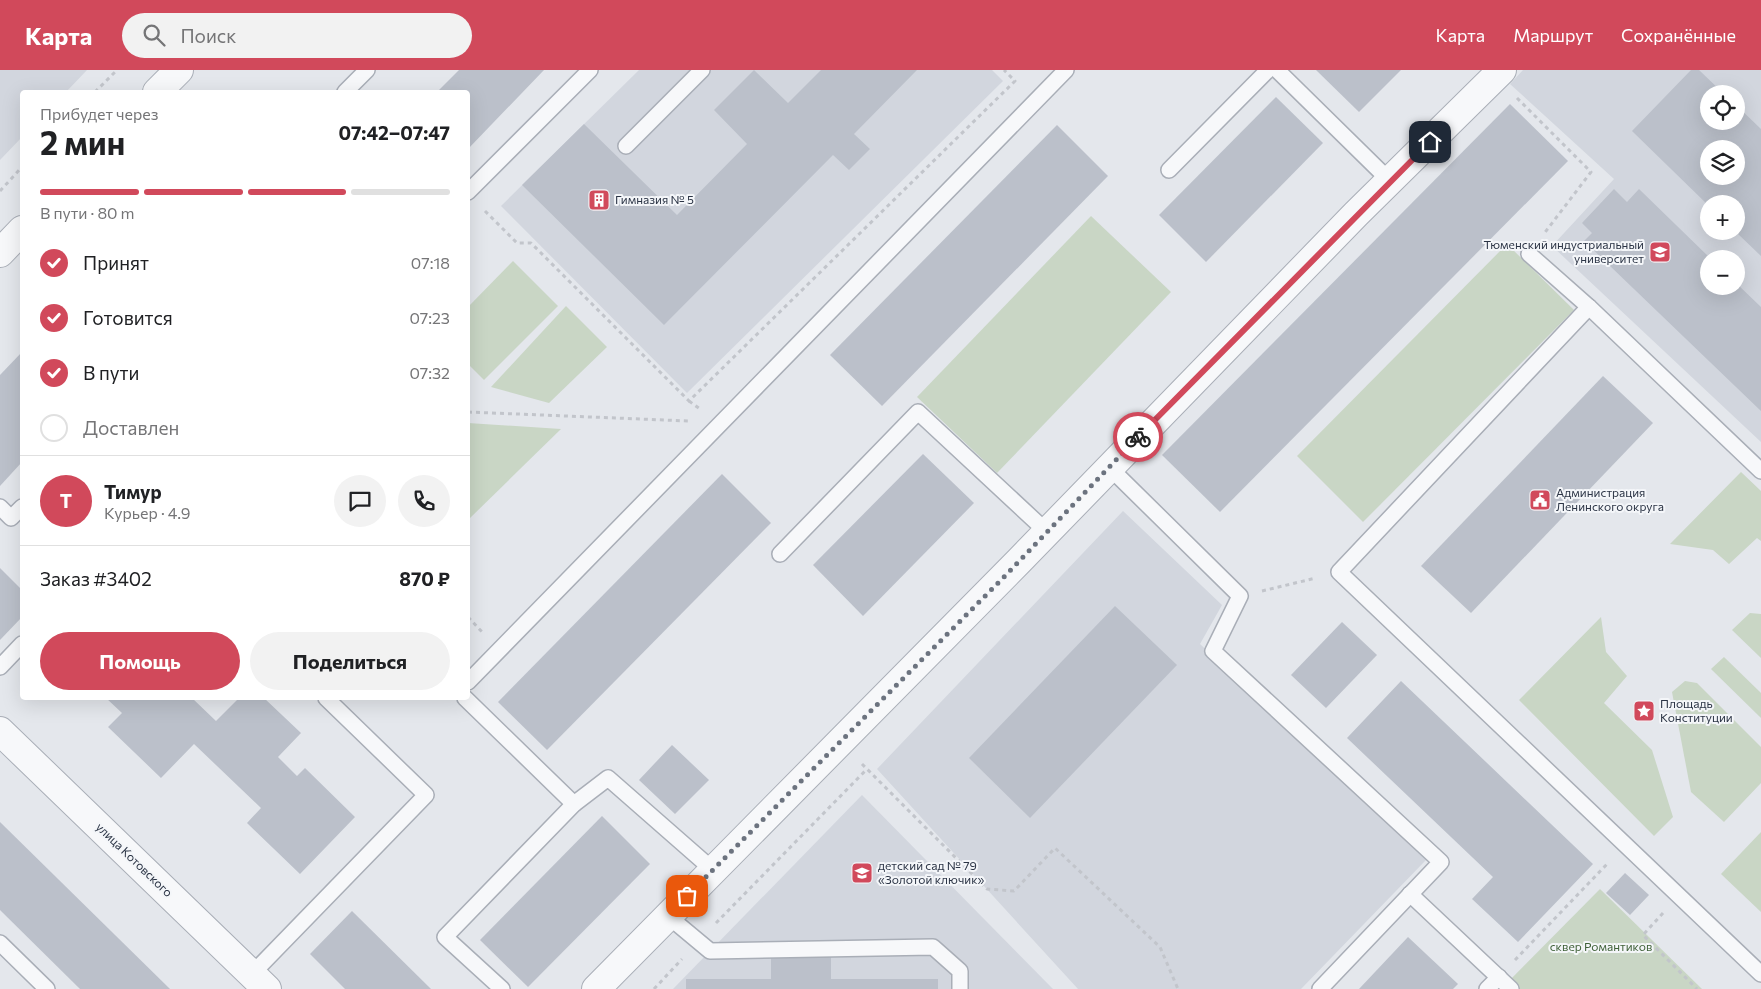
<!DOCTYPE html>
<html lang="ru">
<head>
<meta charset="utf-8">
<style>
  :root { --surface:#fff; --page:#f2f2f2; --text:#202124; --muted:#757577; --line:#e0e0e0; --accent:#d1495b }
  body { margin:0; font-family:Commissioner,sans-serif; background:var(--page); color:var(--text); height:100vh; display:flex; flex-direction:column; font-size:19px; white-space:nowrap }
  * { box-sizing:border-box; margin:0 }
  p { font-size:16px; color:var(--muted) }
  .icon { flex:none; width:28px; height:28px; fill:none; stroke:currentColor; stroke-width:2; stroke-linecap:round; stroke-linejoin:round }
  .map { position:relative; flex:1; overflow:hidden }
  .sheet { position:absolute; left:20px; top:20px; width:450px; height:610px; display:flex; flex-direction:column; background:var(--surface); border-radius:5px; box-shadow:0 5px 20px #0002 }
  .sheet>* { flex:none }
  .tools { position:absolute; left:1700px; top:15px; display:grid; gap:10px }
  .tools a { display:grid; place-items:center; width:45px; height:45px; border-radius:50%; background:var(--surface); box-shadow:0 5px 20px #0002; font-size:25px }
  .pin { position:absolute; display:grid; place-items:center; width:42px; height:42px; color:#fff; margin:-21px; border-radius:10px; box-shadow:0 2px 8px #0006 }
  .courier { position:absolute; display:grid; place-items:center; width:50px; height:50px; margin:-25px; border:4px solid #d1495b; border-radius:50%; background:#fff; color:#222; box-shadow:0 1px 6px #0007 }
  .head em { font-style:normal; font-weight:700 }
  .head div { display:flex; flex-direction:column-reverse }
  .head { display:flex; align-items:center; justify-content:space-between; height:85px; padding:0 20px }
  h1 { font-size:32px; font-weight:700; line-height:38px }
  .bar { display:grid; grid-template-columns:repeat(4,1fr); gap:8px 5px; align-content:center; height:60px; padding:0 20px }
  .bar i { height:6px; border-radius:4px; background:var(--line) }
  .bar .selected { background:var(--accent) }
  .bar p { grid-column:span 4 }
  .line { display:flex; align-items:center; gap:12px; padding:0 20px; border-top:1px solid var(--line) }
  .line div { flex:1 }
  .round { display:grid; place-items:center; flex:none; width:52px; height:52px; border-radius:26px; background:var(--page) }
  ol { padding:0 20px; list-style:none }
  li { display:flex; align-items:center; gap:15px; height:55px }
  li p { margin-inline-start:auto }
  li .icon { padding:5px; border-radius:50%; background:var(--accent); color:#fff; stroke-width:4 }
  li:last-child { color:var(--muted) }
  li i { width:28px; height:28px; border:2px solid var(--line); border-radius:50% }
  .button { display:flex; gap:10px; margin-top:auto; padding:10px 20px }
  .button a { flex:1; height:58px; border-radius:30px; background:var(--accent); color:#fff; font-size:20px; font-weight:700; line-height:58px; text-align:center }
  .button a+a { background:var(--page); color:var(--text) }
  header { display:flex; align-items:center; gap:30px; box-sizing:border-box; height:70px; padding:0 25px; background:var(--accent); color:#fff }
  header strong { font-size:24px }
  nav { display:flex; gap:28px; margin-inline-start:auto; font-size:18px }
  .search { width:350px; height:45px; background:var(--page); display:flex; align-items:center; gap:12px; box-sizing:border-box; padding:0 18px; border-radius:28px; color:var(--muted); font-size:19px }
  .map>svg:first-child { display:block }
  .built { fill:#d2d6de; fill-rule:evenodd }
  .green { fill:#c9d6c5 }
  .building { fill:#bbc0ca; fill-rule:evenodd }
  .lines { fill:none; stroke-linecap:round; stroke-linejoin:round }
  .lane-casing { stroke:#a9aeb7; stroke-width:18 }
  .street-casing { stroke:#a9aeb7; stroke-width:30 }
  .path { stroke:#c2c5cb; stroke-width:3; stroke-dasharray:4 4; stroke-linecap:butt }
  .lane { stroke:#f7f8fa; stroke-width:15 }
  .street { stroke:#f7f8fa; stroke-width:28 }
  .done { stroke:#6c737f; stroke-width:5; stroke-dasharray:0 9 }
  .route { stroke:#d1495b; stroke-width:6 }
  .labels { text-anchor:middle; stroke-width:4; stroke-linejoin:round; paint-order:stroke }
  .poi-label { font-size:12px; fill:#2b3445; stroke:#f4f6f9; text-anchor:start }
  .street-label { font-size:12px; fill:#2b3445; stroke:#f4f6f9 }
  .park-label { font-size:12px; fill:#3f6138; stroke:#f4f6f9 }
</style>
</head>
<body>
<header>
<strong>Карта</strong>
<div class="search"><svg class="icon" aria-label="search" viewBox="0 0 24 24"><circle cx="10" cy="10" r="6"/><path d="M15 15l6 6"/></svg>Поиск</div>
<nav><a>Карта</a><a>Маршрут</a><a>Сохранённые</a></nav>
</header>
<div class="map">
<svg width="1761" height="919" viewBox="0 0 1761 919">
  <rect width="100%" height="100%" fill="#e4e7ec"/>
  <g class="built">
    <polygon points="0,0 87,0 66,22 22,22 22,67 0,90"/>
    <polygon points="639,0 992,0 1003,11 687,323 501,136"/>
    <path d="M1523,0H1761V372L1552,176L1614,109L1510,14ZM1709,24H1736V51H1709ZM1709,79H1736V106H1709ZM1709,134H1736V161H1709ZM1709,189H1736V216H1709Z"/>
    <polygon points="1123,441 1222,535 1200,574 1426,790 1301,919 1078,919 877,699"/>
    <polygon points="862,725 1053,919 673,919"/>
  </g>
  <g class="green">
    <polygon points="1091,146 1171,222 997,403 917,327"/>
    <polygon points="1507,174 1574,240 1363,452 1297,386"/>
    <polygon points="513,191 558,236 484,310 468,294 468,237"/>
    <polygon points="566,236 607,277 549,333 491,317"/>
    <polygon points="468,353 561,359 468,450"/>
    <polygon points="1741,402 1761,421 1761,471 1757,468 1729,494 1713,480 1670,474"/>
    <polygon points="1750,543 1761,544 1761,588 1732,560"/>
    <polygon points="1601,547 1606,582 1627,606 1604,633 1652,680 1673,747 1654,766 1519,630"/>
    <polygon points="1724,587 1761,623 1761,648 1711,599"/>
    <polygon points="1685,611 1697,613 1761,677 1761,713 1724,752 1691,722 1672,622"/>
    <polygon points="1761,762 1761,842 1721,804"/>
    <polygon points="1600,819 1702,919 1501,919"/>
  </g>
  <g class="building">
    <polygon points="459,0 544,0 468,79 468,22 437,22"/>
    <polygon points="754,0 788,33 821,0 917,0 854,64 870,79 849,100 833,85 664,255 522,115 584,54 677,145 747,74 714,40"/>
    <polygon points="1316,0 1401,0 1359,42"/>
    <path d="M1691,0H1699L1724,24H1709V51H1736V35L1761,59V186L1736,162V134H1709V136L1632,61ZM1709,79H1736V106H1709Z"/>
    <polygon points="1276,27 1323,73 1206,192 1159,145"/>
    <polygon points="1510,34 1568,91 1220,442 1162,385"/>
    <polygon points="1057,55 1108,106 882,336 830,285"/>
    <polygon points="1614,119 1627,132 1639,119 1711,189 1709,189 1709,216 1736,216 1736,213 1761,237 1761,341 1584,171 1592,163 1582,153"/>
    <polygon points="22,282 22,392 0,416 0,305"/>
    <polygon points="1603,306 1653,353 1471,543 1421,496"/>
    <polygon points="923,384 974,433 863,546 813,495"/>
    <polygon points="722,404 771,453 547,680 498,632"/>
    <polygon points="0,498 22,520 22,547 0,570"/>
    <polygon points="1115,536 1177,595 1030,748 969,688"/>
    <polygon points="1342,552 1377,585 1326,638 1291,605"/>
    <polygon points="1401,611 1593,794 1518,872 1472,829 1493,807 1347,668"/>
    <polygon points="106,628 192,628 216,651 239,628 264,628 301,663 278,687 297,706 305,698 355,747 300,804 247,753 261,738 194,674 161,708 108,657 122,643"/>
    <polygon points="672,675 709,710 675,744 639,710"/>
    <polygon points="602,746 650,794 528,917 480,870"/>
    <polygon points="0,752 170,919 80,919 0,840"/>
    <polygon points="1625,803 1649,825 1630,845 1606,823"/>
    <polygon points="352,841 431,919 345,919 310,884"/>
    <polygon points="1408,867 1458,914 1453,919 1359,919"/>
    <polygon points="771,886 831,886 831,909 938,909 938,919 686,919 686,909 771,909"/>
  </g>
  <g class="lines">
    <g class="lane-casing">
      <g id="lane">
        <polyline points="1277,0 1390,111"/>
        <polyline points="345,22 367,0"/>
        <polyline points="626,76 702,0"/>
        <polyline points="1169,100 1268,0"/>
        <polyline points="468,122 590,0"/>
        <polyline points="1529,184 1589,237 1761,401"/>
        <polyline points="1589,237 1339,502 1761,904"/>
        <polyline points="1109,397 1240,526 1213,581 1441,792 1320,919"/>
        <polyline points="0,437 11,448 22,437"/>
        <polyline points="780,484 918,342 1047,462"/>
        <polyline points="0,597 22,574"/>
        <polyline points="468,612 1066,0"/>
        <polyline points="465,628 574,734"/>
        <polyline points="1410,824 1511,919"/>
        <polyline points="668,846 710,881 933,877 960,901 960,919"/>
        <polyline points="0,873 47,919"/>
        <polyline points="252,904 426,725 326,628"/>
        <polyline points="502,919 445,867 574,734 608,708 713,800"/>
        <polyline points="1487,919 1499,907"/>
      </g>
    </g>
    <g class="street-casing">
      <g id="street">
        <polyline points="157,22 179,0"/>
        <polyline points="0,183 22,160"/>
        <polyline points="0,661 267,919"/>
        <polyline points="596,919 1019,491 1356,144 1502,0"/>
      </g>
    </g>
    <g class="path">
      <polyline points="95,22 117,0"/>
      <polyline points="1517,28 1591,102 1543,165"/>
      <polyline points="0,121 22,97"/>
      <polyline points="485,141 517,173 531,173 689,331 1015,11 1004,0"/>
      <polyline points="689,331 700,339"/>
      <polyline points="468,342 689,351"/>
      <polyline points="1262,521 1316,508"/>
      <polyline points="468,547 483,563"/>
      <polyline points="862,694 987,819 1014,821 1055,778 1160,877 1178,919"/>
      <polyline points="1663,843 1643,865 1697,919"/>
      <polyline points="716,853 867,699"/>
      <polyline points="1515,890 1609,792"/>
      <polyline points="654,919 682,889"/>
    </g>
    <use href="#lane" class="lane"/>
    <use href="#street" class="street"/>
  </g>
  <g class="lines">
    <polyline class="done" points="687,826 1006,505 1138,367"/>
    <polyline class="route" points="1138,367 1430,72"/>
  </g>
  <defs>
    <g id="building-square" transform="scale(1.125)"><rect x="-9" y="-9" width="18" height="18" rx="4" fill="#d1495b" stroke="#f4f6f9"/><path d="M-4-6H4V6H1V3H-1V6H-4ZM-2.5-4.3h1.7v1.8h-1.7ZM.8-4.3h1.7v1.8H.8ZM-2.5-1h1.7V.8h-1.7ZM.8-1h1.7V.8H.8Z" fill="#fff"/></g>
    <g id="university-square" transform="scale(1.125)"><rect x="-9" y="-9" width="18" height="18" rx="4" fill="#d1495b" stroke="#f4f6f9"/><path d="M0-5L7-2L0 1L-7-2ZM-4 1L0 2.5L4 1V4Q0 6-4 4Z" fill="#fff"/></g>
    <g id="civic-square" transform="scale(1.125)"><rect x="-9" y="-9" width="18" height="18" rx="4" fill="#d1495b" stroke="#f4f6f9"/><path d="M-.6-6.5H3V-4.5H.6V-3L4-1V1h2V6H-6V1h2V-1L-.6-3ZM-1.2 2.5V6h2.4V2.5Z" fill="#fff"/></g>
    <g id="sight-square" transform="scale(1.125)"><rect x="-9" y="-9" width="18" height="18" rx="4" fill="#d1495b" stroke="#f4f6f9"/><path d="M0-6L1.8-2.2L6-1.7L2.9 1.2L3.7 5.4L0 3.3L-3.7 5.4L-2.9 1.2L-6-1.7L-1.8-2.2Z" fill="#fff"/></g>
    <g id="school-square" transform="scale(1.125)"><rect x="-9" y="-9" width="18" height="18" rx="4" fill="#d1495b" stroke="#f4f6f9"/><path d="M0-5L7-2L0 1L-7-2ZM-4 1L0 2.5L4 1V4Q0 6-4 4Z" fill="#fff"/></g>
  </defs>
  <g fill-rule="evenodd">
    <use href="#building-square" x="599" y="130"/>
    <use href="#university-square" x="1660" y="182"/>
    <use href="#civic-square" x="1540" y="430"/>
    <use href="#sight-square" x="1644" y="641"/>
    <use href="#school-square" x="862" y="803"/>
  </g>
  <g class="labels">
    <g class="poi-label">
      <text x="615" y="134">Гимназия № 5</text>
      <text x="1644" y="179" text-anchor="end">Тюменский индустриальный<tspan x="1644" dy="14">университет</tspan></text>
      <text x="1556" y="427">Администрация<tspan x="1556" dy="14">Ленинского округа</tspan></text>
      <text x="1660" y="638">Площадь<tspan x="1660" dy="14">Конституции</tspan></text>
      <text x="878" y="800">детский сад № 79<tspan x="878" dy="14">«Золотой ключик»</tspan></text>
    </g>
    <g class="street-label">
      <text transform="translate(134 790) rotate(44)" y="4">улица Котовского</text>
    </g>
    <g class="park-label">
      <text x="1601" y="881">сквер Романтиков</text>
    </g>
  </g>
</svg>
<div class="tools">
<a><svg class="icon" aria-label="locate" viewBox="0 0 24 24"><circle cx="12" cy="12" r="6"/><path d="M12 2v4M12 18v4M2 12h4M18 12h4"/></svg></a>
<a><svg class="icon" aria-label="layers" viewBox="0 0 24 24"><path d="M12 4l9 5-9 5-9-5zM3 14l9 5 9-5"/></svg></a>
<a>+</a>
<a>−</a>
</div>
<div class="pin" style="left:687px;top:826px;background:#ea580c"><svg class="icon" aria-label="bag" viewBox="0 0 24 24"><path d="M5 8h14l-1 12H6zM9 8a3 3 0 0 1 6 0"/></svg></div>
<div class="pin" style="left:1430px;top:72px;background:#1f2937"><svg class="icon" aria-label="home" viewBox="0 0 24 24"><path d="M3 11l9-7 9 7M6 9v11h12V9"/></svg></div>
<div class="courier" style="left:1138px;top:367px"><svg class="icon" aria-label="bike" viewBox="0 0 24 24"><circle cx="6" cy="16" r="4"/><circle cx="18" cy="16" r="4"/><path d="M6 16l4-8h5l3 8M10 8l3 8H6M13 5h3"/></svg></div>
<section class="sheet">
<div class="head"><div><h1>2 мин</h1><p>Прибудет через</p></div><em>07:42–07:47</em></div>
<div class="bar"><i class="selected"></i><i class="selected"></i><i class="selected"></i><i></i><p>В пути · 80 m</p></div>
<ol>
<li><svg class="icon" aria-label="check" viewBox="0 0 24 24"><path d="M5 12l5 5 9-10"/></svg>Принят<p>07:18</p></li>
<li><svg class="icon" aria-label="check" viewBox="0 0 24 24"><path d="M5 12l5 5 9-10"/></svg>Готовится<p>07:23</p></li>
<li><svg class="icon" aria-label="check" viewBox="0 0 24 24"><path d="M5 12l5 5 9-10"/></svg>В пути<p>07:32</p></li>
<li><i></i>Доставлен</li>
</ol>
<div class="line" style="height:90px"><b class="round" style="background:var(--accent);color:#fff">Т</b><div><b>Тимур</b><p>Курьер · 4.9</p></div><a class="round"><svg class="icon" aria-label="chat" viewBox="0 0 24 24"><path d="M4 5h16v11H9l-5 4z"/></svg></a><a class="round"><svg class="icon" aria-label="phone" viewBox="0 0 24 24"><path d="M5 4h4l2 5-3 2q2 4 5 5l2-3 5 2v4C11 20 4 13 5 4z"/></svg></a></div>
<div class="line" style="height:65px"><div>Заказ #3402</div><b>870 ₽</b></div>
<div class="button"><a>Помощь</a><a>Поделиться</a></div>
</section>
</div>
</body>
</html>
